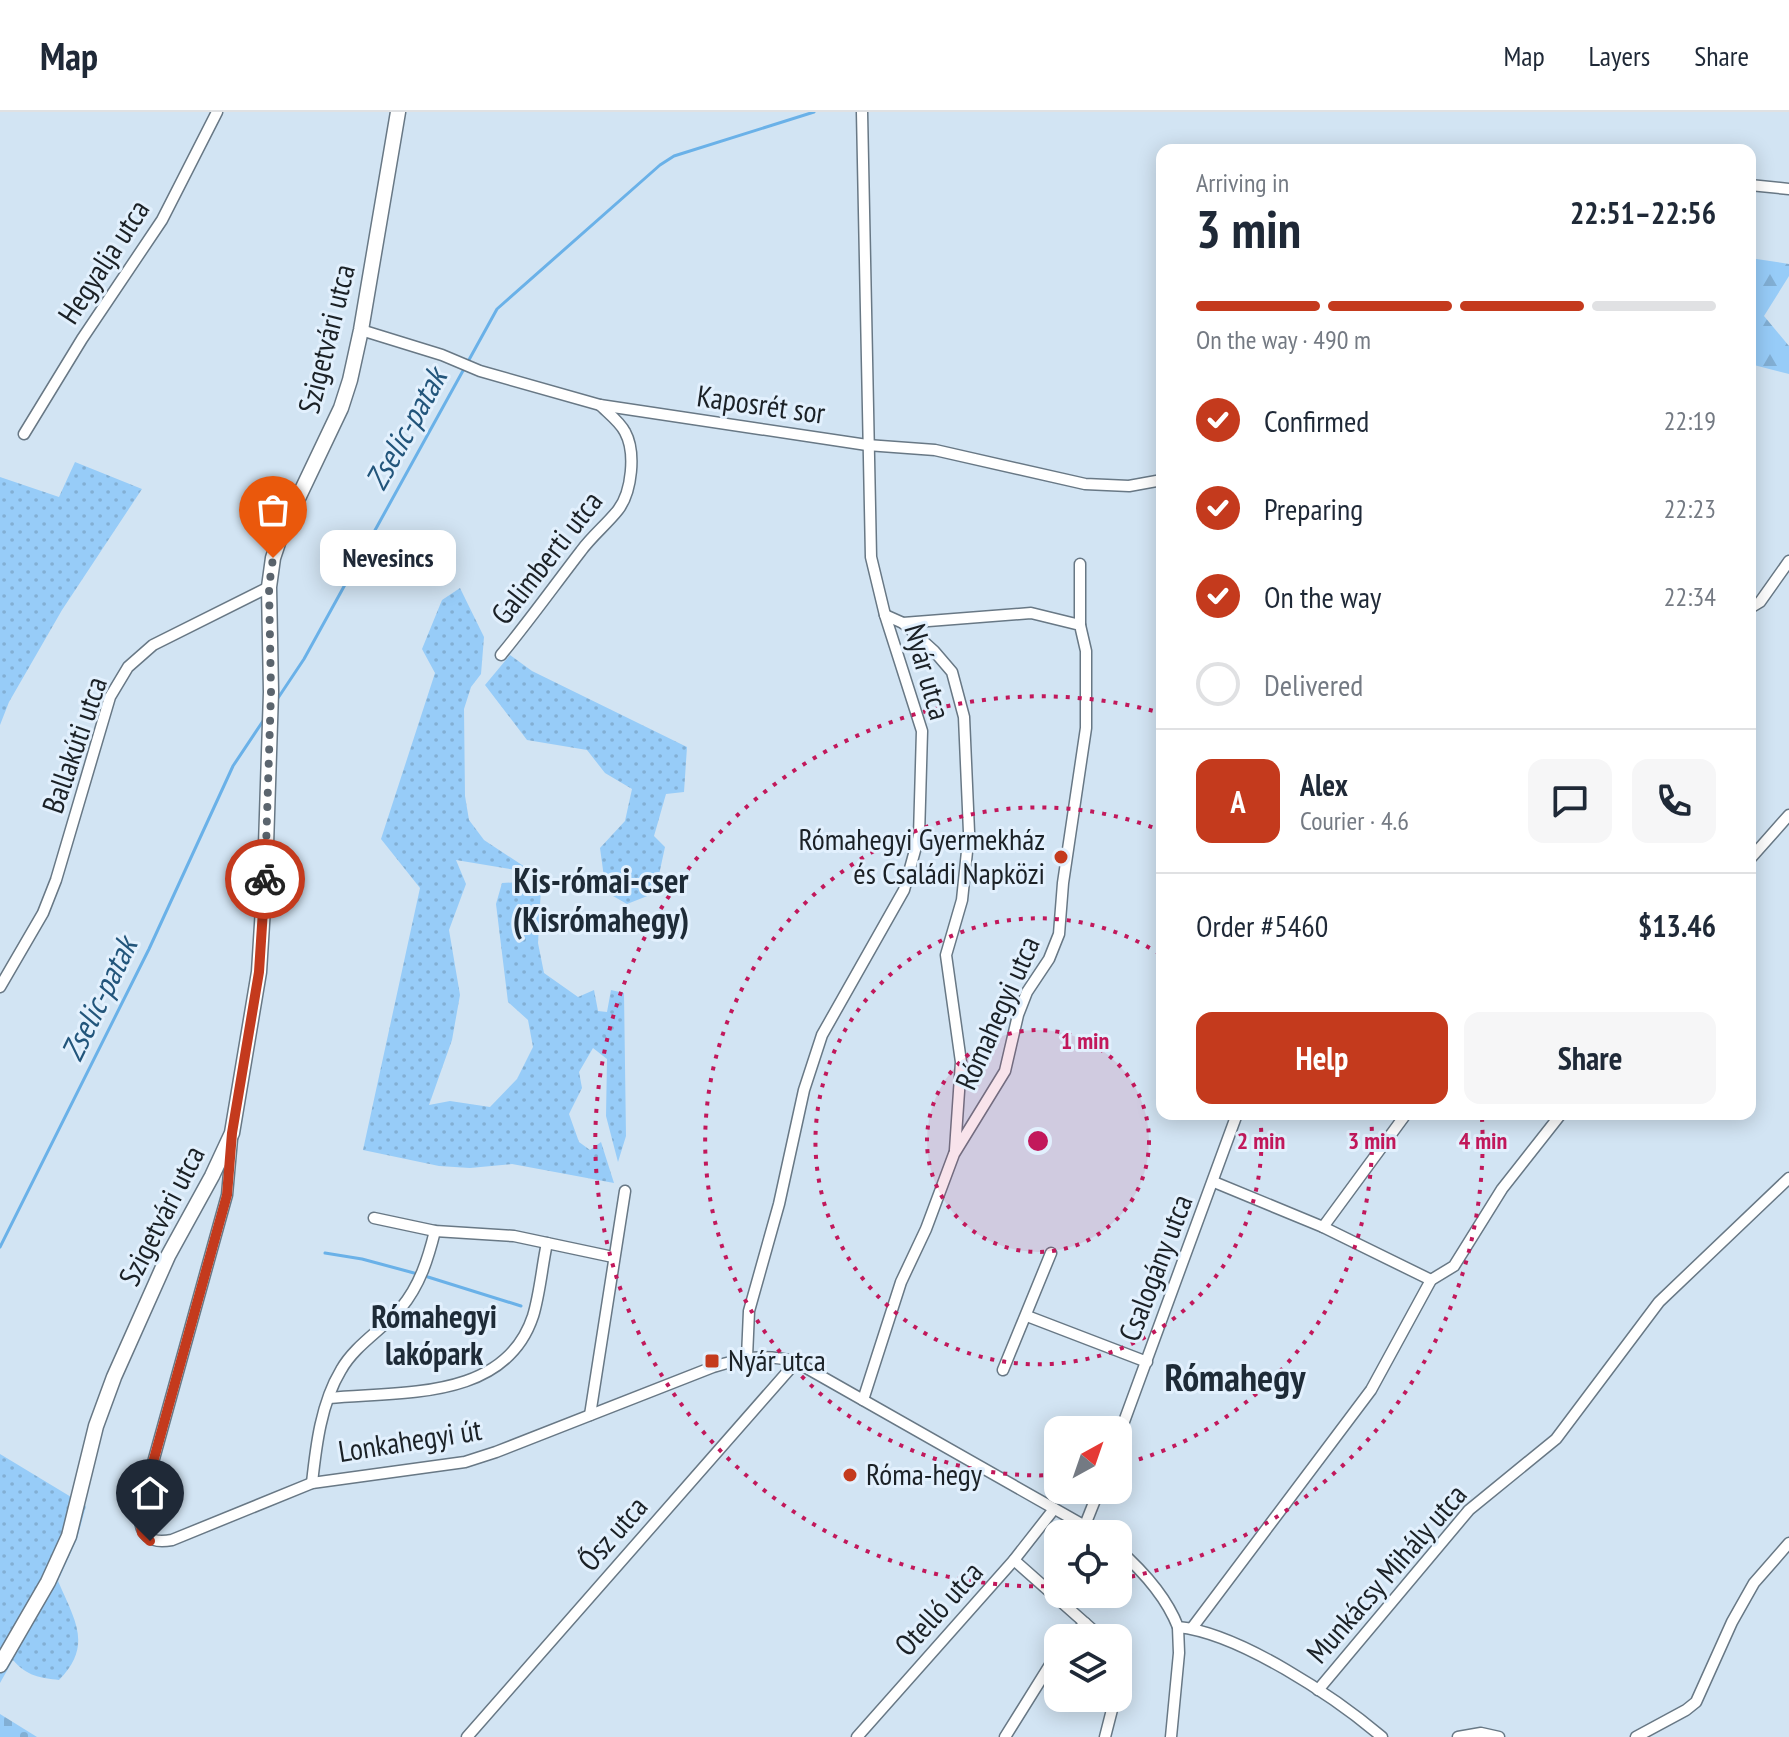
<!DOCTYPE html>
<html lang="en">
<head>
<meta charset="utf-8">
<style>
  :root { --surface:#fff; --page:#f6f6f7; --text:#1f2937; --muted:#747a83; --line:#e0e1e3; --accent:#c43a1d }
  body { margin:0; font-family:"PT Sans Narrow",sans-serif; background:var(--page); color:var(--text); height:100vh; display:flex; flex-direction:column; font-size:30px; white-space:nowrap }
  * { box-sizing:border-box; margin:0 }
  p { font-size:26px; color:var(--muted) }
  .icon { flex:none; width:44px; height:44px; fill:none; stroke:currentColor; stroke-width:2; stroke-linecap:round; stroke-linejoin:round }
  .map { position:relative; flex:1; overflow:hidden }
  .drawer { position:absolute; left:1156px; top:32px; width:600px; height:976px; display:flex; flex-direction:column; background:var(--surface); border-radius:16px; box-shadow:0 4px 20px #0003 }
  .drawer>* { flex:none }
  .needle { width:52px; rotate:40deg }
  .controls { position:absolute; left:1044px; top:1304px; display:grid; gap:16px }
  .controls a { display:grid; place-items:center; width:88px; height:88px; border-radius:16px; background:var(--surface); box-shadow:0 4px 20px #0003; font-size:40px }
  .pin { position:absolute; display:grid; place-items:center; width:68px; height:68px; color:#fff; margin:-82px -34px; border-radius:50% 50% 50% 0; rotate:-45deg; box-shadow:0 0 8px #0007 }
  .pin .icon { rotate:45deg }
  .courier { position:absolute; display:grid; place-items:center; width:80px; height:80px; margin:-40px; border:6px solid #c43a1d; border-radius:50%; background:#fff; color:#222; box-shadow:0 2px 10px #0007 }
  .bubble { position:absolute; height:56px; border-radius:16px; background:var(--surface); box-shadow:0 4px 20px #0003; font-size:26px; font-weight:700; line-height:56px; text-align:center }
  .summary em { font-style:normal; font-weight:700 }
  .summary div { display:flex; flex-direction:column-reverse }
  .summary { display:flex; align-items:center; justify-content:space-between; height:136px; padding:0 40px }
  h1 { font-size:52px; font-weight:700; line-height:60px }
  .bar { display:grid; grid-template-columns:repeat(4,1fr); gap:12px 8px; align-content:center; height:96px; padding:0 40px }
  .bar i { height:10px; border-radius:6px; background:var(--line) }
  .bar .selected { background:var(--accent) }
  .bar p { grid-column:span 4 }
  .line { display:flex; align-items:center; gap:20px; padding:0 40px; border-top:2px solid var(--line) }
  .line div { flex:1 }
  .round { display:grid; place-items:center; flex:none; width:84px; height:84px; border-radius:16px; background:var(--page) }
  ol { padding:0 40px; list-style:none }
  li { display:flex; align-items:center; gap:24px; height:88px }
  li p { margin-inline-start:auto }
  li .icon { padding:8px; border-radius:50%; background:var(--accent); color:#fff; stroke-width:4 }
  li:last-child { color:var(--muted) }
  li i { width:44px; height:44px; border:4px solid var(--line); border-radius:50% }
  .action { display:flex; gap:16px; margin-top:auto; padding:16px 40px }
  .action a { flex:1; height:92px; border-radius:16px; background:var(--accent); color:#fff; font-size:32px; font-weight:700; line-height:92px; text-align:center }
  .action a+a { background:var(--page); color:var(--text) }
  header { display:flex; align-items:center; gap:48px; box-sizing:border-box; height:112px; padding:0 40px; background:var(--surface); border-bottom:2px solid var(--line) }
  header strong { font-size:38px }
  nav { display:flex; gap:44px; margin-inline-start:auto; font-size:28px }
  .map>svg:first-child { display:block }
  .grass { fill:url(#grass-dots) }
  .forest { fill:url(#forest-firs) }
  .cemetery { fill:url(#cemetery-stones) }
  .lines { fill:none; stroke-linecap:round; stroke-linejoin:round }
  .stream { stroke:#6ab1e8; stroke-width:3 }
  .street-casing { stroke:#687885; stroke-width:13 }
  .secondary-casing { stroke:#687885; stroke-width:17 }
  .street { stroke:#fff; stroke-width:10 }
  .secondary { stroke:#fff; stroke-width:14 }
  .done { stroke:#5b656e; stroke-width:8; stroke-dasharray:0 14.4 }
  .route { stroke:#c43a1d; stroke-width:10 }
  .ring { fill:none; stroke:#c2185b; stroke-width:4; stroke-dasharray:4 8 }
  .poi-dot { fill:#c43a1d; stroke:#e2f0fd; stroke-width:3 }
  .labels { text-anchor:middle; stroke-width:6; stroke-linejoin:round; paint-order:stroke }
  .street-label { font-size:30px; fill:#1b2126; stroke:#e2f0fd }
  .poi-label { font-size:30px; fill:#1b2126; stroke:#e2f0fd; text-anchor:start }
  .water-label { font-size:32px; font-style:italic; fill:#22557b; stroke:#e2f0fd }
  .neighbourhood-label { font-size:32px; font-weight:bold; fill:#1e2b37; stroke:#e2f0fd }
  .quarter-label { font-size:34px; font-weight:bold; fill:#1e2b37; stroke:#e2f0fd }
  .district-label { font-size:38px; font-weight:bold; fill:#1e2b37; stroke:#e2f0fd }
  .centre { fill:#c2185b; stroke:#e2f0fd; stroke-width:4 }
  .ring-label { font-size:24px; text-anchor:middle; font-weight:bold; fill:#c2185b; stroke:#e2f0fd; stroke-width:6; stroke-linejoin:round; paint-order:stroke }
</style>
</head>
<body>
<header>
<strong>Map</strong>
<nav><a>Map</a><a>Layers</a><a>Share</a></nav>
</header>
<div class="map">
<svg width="1789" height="1625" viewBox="0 0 1789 1625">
  <defs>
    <pattern id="grass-dots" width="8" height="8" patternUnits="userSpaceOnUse" patternTransform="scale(2)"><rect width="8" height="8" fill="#97ccf8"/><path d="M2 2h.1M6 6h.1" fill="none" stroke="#82afd4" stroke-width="1.8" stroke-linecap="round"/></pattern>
    <pattern id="forest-firs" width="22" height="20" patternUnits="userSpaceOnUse" patternTransform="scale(2)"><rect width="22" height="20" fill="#97ccf8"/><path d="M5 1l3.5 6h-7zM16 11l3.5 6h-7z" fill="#82afd4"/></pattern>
    <pattern id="cemetery-stones" width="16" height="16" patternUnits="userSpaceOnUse" patternTransform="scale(2)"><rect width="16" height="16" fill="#97ccf8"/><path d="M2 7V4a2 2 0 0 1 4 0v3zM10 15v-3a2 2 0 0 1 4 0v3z" fill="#82afd4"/></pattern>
  </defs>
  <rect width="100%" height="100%" fill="#d2e4f3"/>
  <g class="grass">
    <polygon points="75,350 142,377 62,498 9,590 0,613 0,365 59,385"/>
    <polygon points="460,476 484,525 481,562 471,575 464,597 465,684 469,708 484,728 534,761 456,748 466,772 449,818 460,883 452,928 429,993 450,989 490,995 517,967 533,935 528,908 508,890 496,792 502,771 523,770 541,776 538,831 544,861 578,885 594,878 598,899 607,900 611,878 624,881 626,1024 618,1050 606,1004 607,947 593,936 579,960 582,976 569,1002 579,1030 590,1038 601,1030 614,1071 512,1052 470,1056 439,1054 363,1038 420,776 381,727 435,561 422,537 442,488"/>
    <polygon points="510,543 532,559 687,635 684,680 666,682 654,724 665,735 655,781 627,792 606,780 600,736 625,709 632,677 605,661 587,638 527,628 485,573"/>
    <path d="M0,1342L86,1394L77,1427L58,1469C75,1509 93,1533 59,1568C41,1566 26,1564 13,1548L0,1571Z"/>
  </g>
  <polygon class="forest" points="1750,146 1789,152 1789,164 1764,204 1789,234 1789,262 1750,252"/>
  <polygon class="cemetery" points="0,1602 37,1625 0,1625"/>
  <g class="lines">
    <g class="stream">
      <polyline points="276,589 304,547 497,197 660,53 674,44 814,0"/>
      <polyline points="0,1135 149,837 233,654 265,606"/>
      <polyline points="325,1141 362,1147 414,1161"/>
      <polyline points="428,1165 521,1194"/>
    </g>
    <g class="street-casing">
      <g id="street">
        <polyline points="1750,73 1789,77"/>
        <polyline points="361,218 442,243 480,259 600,293 867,333 935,338 1085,372 1129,374 1162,368"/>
        <polyline points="24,322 82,227 162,108 217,0"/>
        <polyline points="1750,496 1760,490 1789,449"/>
        <polyline points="903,511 934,539 952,560 964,605 969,720 962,788 946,843 961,950 955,1038"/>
        <polyline points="1080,513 1080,452"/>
        <path d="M501,543C529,509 554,474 581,439C592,424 607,412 618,398C632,380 636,340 625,320C620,310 608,301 600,293"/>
        <polyline points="1750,747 1789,703"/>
        <polyline points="0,875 43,801 56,768 110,585 128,555 153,533 269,475"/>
        <path d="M232,1027L227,1083L139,1401C140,1424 149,1432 172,1428L312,1371L465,1350L496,1340L713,1255C742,1246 765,1241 796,1250L1099,1422"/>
        <polyline points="1214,1070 1323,1115 1431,1168"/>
        <polyline points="374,1106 435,1119 514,1124 613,1145"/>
        <polyline points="1323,1115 1406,1002"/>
        <polyline points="1027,1204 1147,1250"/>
        <polyline points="747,1245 749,1199 779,1092 804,978 822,923 904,778 919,724 922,619 885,503 871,445 862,0"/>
        <polyline points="1003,1258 1051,1141"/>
        <path d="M329,1286C402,1279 505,1289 533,1204C540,1181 542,1154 547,1131"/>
        <polyline points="863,1288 901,1170 926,1117 954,1042 1005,959 1018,903 1027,880 1049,847 1059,822 1063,771 1086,616 1086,539 1080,513 1031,501 903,511 885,503"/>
        <polyline points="590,1303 625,1079"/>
        <polyline points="1118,1326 1237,1002"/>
        <path d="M312,1371C316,1334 321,1291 341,1258C355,1233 382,1218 401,1196C420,1173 428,1147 435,1119"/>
        <polyline points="1085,1413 1099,1378"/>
        <path d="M1118,1437C1143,1459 1166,1484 1178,1515C1239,1521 1335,1585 1382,1625"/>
        <polyline points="1014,1448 1102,1526"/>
        <polyline points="1192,1516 1371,1278 1431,1168 1454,1154 1502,1077 1561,1002"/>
        <polyline points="1071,1526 1085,1511"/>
        <polyline points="1318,1578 1469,1398 1556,1327 1659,1190 1789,1066"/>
        <polyline points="467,1625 796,1250"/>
        <polyline points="857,1625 1014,1448 1054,1397"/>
        <polyline points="1005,1625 1058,1540"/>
        <polyline points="1105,1625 1115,1586"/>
        <polyline points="1171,1625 1179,1541 1178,1515"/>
        <polyline points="1458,1625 1481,1621 1499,1625"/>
        <polyline points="1636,1625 1686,1598 1696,1590 1732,1510 1754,1471 1789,1431"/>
      </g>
    </g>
    <g class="secondary-casing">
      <polyline id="secondary" points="0,1553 48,1470 69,1424 96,1314 114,1265 168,1144 212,1064 232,1021 259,860 265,764 271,580 269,475 273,446 281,422 341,296 350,268 361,218 398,0"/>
    </g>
    <use href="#street" class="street"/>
    <use href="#secondary" class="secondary"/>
  </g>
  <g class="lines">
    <polyline class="done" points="265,767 271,580 269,475 273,446"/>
    <polyline class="route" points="150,1429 142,1421 139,1401 227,1083 232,1021 259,860 265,767"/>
  </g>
  <circle cx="1038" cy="1029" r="111" fill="#c2185b" fill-opacity=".12"/>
  <g class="ring">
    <circle cx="1038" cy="1029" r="111"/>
    <path d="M1260 1004A223 223 0 1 1 1161 843"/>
    <path d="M1055 1363A334 334 0 1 1 1160 718M1371 1003A334 334 0 0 1 1119 1353"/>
    <path d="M1057 1474A445 445 0 1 1 1161 601M1482 1006A445 445 0 0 1 1119 1467"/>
  </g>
  <g class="poi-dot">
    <circle cx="1061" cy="745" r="8"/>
    <rect x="704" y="1241" width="16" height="16" rx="4"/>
    <circle cx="850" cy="1363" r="8"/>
  </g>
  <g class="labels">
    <g class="street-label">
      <text transform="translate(104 150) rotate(-57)" y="10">Hegyalja utca</text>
      <text transform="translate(327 227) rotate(-76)" y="10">Szigetvári utca</text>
      <text transform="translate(761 293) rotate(8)" y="10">Kaposrét sor</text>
      <text transform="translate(547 446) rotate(-52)" y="10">Galimberti utca</text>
      <text transform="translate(927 560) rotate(74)" y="10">Nyár utca</text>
      <text transform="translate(75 633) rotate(-71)" y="10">Ballakúti utca</text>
      <text transform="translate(998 901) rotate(-66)" y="10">Rómahegyi utca</text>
      <text transform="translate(162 1104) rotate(-63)" y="10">Szigetvári utca</text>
      <text transform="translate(1156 1156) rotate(-69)" y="10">Csalogány utca</text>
      <text transform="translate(410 1329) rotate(-9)" y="10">Lonkahegyi út</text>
      <text transform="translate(613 1422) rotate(-49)" y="10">Ősz utca</text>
      <text transform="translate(1387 1462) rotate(-49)" y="10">Munkácsy Mihály utca</text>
      <text transform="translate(939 1497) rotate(-48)" y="10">Otelló utca</text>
    </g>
    <g class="poi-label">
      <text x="1045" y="738" text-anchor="end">Rómahegyi Gyermekház<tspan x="1045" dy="34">és Családi Napközi</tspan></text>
      <text x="728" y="1259">Nyár utca</text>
      <text x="866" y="1373">Róma-hegy</text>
    </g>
    <g class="water-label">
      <text transform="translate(406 317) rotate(-61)" y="11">Zselic-patak</text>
      <text transform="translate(99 887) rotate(-64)" y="11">Zselic-patak</text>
    </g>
    <g class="neighbourhood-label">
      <text x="434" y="1216">Rómahegyi<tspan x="434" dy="37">lakópark</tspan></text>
    </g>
    <g class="quarter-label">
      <text x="601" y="781">Kis-római-cser<tspan x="601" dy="39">(Kisrómahegy)</tspan></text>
    </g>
    <g class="district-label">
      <text x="1235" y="1279">Rómahegy</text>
    </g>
  </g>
  <circle cx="1038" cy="1029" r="12" class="centre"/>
  <g class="ring-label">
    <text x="1085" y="937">1 min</text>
    <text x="1261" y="1037">2 min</text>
    <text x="1372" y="1037">3 min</text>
    <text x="1483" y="1037">4 min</text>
  </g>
</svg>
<div class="controls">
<a><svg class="needle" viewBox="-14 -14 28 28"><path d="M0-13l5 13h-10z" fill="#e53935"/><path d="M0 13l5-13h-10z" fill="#747a83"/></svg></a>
<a><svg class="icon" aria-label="locate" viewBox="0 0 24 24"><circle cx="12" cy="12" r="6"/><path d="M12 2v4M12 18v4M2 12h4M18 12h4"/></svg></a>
<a><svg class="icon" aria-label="layers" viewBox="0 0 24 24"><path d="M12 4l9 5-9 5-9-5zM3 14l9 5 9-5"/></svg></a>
</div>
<div class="pin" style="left:273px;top:446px;background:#ea580c"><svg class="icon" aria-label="bag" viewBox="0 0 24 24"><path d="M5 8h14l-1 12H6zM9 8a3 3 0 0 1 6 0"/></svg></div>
<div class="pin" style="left:150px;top:1429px;background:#1f2937"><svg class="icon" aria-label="home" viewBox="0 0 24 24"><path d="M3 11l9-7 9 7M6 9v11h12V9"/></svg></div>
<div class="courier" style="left:265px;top:767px"><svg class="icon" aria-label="bike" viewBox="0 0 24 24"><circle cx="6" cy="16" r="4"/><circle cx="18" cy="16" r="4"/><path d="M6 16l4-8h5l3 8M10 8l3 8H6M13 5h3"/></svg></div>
<div class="bubble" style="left:320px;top:418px;width:136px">Nevesincs</div>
<section class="drawer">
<div class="summary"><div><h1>3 min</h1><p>Arriving in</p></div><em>22:51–22:56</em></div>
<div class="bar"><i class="selected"></i><i class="selected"></i><i class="selected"></i><i></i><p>On the way · 490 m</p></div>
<ol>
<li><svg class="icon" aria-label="check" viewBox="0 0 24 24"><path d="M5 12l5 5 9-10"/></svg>Confirmed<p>22:19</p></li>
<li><svg class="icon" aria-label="check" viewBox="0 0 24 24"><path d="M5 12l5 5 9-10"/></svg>Preparing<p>22:23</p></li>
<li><svg class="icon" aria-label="check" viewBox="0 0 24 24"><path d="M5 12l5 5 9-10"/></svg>On the way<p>22:34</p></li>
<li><i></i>Delivered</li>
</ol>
<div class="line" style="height:144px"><b class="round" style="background:var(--accent);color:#fff">A</b><div><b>Alex</b><p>Courier · 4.6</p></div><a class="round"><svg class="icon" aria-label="chat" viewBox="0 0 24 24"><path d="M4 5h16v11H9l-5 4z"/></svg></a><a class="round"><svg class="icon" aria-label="phone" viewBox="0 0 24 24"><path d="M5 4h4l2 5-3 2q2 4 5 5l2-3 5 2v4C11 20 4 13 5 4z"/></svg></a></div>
<div class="line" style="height:104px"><div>Order #5460</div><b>$13.46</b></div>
<div class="action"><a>Help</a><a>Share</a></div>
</section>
</div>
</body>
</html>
